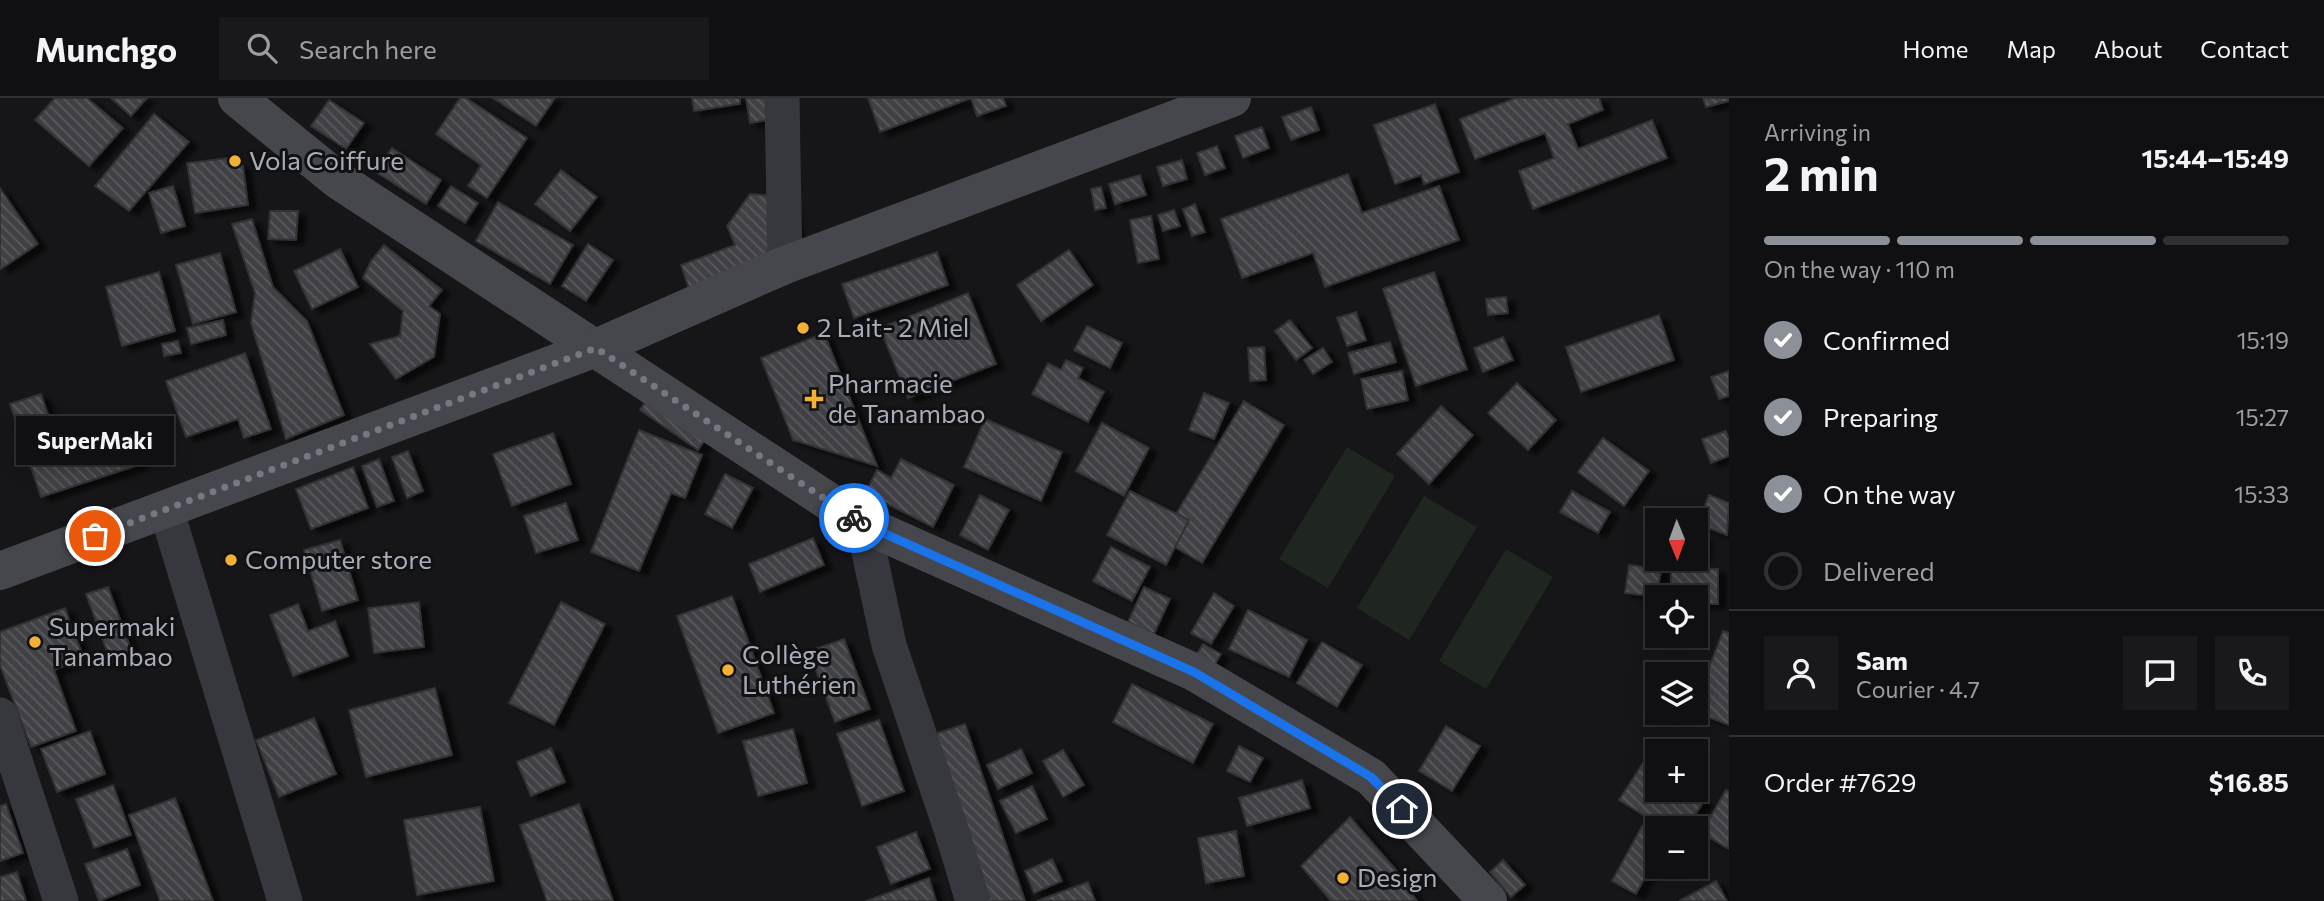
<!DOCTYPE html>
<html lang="en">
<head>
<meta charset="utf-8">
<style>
  :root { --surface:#101012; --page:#19191b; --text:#f1f3f6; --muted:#9c9d9f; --line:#303032; --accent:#8c9099 }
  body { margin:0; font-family:Commissioner,sans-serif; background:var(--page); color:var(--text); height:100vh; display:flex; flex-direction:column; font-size:26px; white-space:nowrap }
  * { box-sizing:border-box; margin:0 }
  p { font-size:23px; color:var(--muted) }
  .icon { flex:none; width:38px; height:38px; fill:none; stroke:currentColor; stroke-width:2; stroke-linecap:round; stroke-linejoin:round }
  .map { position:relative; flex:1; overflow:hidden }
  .panel { display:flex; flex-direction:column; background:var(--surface); width:595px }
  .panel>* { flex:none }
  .needle { width:46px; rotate:179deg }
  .controls { position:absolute; left:1645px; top:410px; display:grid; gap:14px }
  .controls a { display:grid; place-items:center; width:63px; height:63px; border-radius:0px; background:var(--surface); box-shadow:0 4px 18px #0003,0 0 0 2px var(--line); font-size:35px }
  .pin { position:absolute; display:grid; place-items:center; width:60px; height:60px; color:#fff; margin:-30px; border:4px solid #fff; border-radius:50%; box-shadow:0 2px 7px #0007 }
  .courier { position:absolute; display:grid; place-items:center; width:70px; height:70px; margin:-35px; border:5px solid #1a73e8; border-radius:50%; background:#fff; color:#222; box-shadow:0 2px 9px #0007 }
  .bubble { position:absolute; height:49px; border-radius:0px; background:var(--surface); box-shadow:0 4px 18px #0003,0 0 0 2px var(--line); font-size:23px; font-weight:700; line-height:49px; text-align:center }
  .headline em { font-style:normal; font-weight:700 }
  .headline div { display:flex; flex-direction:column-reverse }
  .headline { display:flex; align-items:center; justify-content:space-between; height:119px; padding:0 35px }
  h1 { font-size:46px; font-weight:700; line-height:52px }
  .bar { display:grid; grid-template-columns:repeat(4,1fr); gap:10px 7px; align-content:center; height:84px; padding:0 35px }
  .bar i { height:9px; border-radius:5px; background:var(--line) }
  .bar .active { background:var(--accent) }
  .bar p { grid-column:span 4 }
  .line { display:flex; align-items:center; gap:18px; padding:0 35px; border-top:2px solid var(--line) }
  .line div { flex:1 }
  .round { display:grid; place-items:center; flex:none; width:74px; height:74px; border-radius:0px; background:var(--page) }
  ol { padding:0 35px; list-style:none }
  li { display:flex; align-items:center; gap:21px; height:77px }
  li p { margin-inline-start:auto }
  li .icon { padding:7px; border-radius:50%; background:var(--accent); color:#fff; stroke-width:4 }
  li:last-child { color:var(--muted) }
  li i { width:38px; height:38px; border:4px solid var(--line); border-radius:50% }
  header { display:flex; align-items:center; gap:42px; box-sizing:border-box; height:98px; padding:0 35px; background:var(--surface); border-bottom:2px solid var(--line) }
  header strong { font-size:33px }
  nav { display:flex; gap:38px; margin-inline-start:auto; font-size:24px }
  .search { width:490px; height:63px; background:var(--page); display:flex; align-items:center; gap:18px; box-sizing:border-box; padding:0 24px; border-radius:0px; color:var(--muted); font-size:26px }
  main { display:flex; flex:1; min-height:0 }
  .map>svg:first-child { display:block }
  .green { fill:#1e261f }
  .building { fill:url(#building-back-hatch); stroke:#303034; stroke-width:2; filter:url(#shadow) }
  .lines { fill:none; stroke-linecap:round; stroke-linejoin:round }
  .street { stroke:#37383d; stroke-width:35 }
  .secondary { stroke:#45474d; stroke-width:38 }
  .done { stroke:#757880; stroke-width:7; stroke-dasharray:0 12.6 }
  .route { stroke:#1a73e8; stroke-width:9 }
  .poi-dot { fill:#f2b134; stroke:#111113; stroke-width:2.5 }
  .labels { text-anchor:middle; stroke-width:6; stroke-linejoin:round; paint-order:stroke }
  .poi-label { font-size:26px; fill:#a8adb8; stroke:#111113; text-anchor:start }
</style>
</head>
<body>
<header>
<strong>Munchgo</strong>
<div class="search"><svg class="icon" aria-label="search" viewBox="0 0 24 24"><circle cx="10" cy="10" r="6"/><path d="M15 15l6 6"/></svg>Search here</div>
<nav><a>Home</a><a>Map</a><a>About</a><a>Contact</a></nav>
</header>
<main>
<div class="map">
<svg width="1729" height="803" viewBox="0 0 1729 803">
  <defs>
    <pattern id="building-back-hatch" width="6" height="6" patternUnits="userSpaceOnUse" patternTransform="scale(1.75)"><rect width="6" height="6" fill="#404145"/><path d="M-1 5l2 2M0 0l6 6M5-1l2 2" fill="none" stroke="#595a5e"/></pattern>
    <filter id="shadow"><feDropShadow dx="8" dy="4.5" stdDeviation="2" flood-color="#0009"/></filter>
  </defs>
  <rect width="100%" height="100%" fill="#161618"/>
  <g class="green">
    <polygon points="1347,349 1395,378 1328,490 1279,461"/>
    <polygon points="1424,398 1477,429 1409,542 1357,510"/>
    <polygon points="1506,451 1553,479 1486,591 1439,563"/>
  </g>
  <g class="building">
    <polygon points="55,0 87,0 123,30 89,68 35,22"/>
    <polygon points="111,0 147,0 131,18"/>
    <polygon points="460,0 466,0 527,40 487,100 468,88 481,67 436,36"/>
    <polygon points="493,0 555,0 536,28"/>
    <polygon points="692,0 740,0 740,6 694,13"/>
    <polygon points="746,0 772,0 775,21 750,25"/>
    <polygon points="868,0 1003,0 1006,8 977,18 971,0 880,34"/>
    <polygon points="1516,0 1599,0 1603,12 1568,26 1578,51 1652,22 1667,60 1533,111 1519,73 1554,60 1545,35 1475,61 1460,21"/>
    <polygon points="1703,0 1729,0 1729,3 1706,9"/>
    <polygon points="329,2 364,25 346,51 311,28"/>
    <polygon points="1435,6 1459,74 1424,86 1421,77 1395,86 1374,27"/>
    <polygon points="1311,9 1319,32 1291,42 1282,19"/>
    <polygon points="154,16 189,44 129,113 95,88"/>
    <polygon points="1262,29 1269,50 1243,60 1235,38"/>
    <polygon points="1217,48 1225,70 1205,77 1197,55"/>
    <polygon points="392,50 441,82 426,106 376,74"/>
    <polygon points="229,60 243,68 248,107 195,115 187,65"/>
    <polygon points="1182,62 1187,81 1163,88 1157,69"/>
    <polygon points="561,72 597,99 570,133 535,106"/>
    <polygon points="1348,76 1362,115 1439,88 1459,142 1325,189 1313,155 1242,180 1221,121"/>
    <polygon points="1140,77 1146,97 1115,106 1109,86"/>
    <polygon points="173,88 185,128 161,135 149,95"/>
    <polygon points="451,88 478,105 465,125 438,108"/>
    <polygon points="1101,89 1106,110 1095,112 1091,91"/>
    <polygon points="0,90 38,146 1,171 0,168"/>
    <polygon points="750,96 787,99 801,153 690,194 681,167 735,147 727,128"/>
    <polygon points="498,104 573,147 550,186 476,143"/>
    <polygon points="1195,106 1205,134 1192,138 1183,111"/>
    <polygon points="1174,112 1180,128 1163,133 1158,117"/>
    <polygon points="270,113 298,113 296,142 268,141"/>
    <polygon points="1151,118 1159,161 1138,165 1130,122"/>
    <polygon points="252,121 273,189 307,223 344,317 286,341 251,225 255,195 232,126"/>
    <polygon points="588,146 613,162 586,203 562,188"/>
    <polygon points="384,147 442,192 429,208 440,216 434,259 396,281 370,246 400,238 403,213 363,180 371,163"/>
    <polygon points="340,151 358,189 312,211 294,173"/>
    <polygon points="1069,152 1093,187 1041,223 1017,187"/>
    <polygon points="937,154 948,187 854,220 842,186"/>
    <polygon points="220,155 236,214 193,226 176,167"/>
    <polygon points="159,174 175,233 122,248 106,189"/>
    <polygon points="1434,174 1467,271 1416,288 1383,191"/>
    <polygon points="968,195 996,266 908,300 880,230"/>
    <polygon points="1506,199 1508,215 1488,217 1486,201"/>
    <polygon points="1356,214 1366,242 1347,248 1337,220"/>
    <polygon points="1659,217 1674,262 1581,294 1566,249"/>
    <polygon points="223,222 226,237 191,246 187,230"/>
    <polygon points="1290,222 1312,250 1296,262 1275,233"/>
    <polygon points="1087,228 1122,245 1110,270 1074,252"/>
    <polygon points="824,235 877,368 793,342 761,260"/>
    <polygon points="1503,239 1513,262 1483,274 1474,250"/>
    <polygon points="178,243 181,255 164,258 162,246"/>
    <polygon points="1390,244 1396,264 1354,276 1348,255"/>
    <polygon points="1264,249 1266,282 1250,283 1248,250"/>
    <polygon points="1323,250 1332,264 1313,276 1304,262"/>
    <polygon points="245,255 271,331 244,340 238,321 186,339 166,283"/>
    <polygon points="1066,262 1083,270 1078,280 1104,294 1088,324 1032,296 1048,265 1061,272"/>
    <polygon points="1402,273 1408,302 1367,311 1361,281"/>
    <polygon points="1729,273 1729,298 1719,301 1711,279"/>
    <polygon points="1517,285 1556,322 1528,352 1488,315"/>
    <polygon points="651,295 710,334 698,352 640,312"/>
    <polygon points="1204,295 1229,305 1214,341 1189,332"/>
    <polygon points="41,296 56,340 125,318 141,366 41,399 10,306"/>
    <polygon points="1244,303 1284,327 1202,465 1161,441"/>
    <polygon points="1441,308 1473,337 1429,386 1397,356"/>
    <polygon points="985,321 1062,354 1041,403 964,369"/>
    <polygon points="1102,325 1149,350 1124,398 1076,373"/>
    <polygon points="639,332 702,357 685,400 671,395 639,473 591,454"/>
    <polygon points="1726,333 1729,342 1729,358 1711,365 1702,341"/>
    <polygon points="553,335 571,386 512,408 493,356"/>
    <polygon points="1603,340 1649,373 1624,408 1578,374"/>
    <polygon points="408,353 423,393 407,400 392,359"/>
    <polygon points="379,361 394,403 377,409 362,368"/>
    <polygon points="901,361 954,387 933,429 865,395 877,372 891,380"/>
    <polygon points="353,369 368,410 311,431 296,391"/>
    <polygon points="725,376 753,390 732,430 705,416"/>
    <polygon points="1130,393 1189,422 1166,467 1107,437"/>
    <polygon points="1572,393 1610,414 1598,435 1560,414"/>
    <polygon points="980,397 1009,412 988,452 960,437"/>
    <polygon points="1709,397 1729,405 1727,437 1698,426"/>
    <polygon points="566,405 578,442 536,455 524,418"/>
    <polygon points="1696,439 1704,440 1703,458 1696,457"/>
    <polygon points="813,440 824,467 760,494 749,466"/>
    <polygon points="340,442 358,502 322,513 304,452"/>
    <polygon points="1111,449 1150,469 1132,503 1093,483"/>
    <polygon points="1629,467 1661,471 1657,499 1625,495"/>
    <polygon points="1671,470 1718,471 1718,506 1696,506 1696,499 1671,499"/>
    <polygon points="108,489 134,559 112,567 86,496"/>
    <polygon points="1144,489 1170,501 1154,536 1128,524"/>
    <polygon points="1214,495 1234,508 1211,546 1191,535"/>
    <polygon points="732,498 774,615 718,635 677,518"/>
    <polygon points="419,504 424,549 374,555 368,510"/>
    <polygon points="561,504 605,526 554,627 509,605"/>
    <polygon points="298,506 308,533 335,523 348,558 293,578 270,517"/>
    <polygon points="65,510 84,561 54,572 76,633 31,649 0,567 0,534"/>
    <polygon points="1248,512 1307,542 1289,579 1229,551"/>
    <polygon points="1723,533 1729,535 1729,627 1695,614 1696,604"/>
    <polygon points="844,541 870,611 835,624 809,553"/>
    <polygon points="1322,544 1362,567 1337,609 1297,585"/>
    <polygon points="1203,546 1221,556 1210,574 1192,564"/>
    <polygon points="1132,586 1213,626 1193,665 1113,624"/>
    <polygon points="435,590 452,657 366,679 349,612"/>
    <polygon points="314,620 336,676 279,699 256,642"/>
    <polygon points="879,622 904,693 862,708 837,636"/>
    <polygon points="965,626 1025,803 988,803 932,637"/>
    <polygon points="1446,628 1480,648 1452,693 1419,673"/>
    <polygon points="793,631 807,685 758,698 743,643"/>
    <polygon points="90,633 105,676 57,694 41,651"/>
    <polygon points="1239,648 1263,660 1250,684 1227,673"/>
    <polygon points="551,650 565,684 531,698 517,664"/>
    <polygon points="1021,651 1032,675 998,691 987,667"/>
    <polygon points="1063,652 1084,687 1063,699 1043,663"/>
    <polygon points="1643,665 1657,674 1657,691 1686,691 1704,703 1687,730 1664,730 1619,702"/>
    <polygon points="1302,682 1310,710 1247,728 1239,700"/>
    <polygon points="113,687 131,737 94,750 76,701"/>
    <polygon points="1032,688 1047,721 1016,735 1000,703"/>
    <polygon points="1726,692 1729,694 1729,751 1701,735"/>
    <polygon points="175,700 213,803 160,803 129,717"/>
    <polygon points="6,706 23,755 0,763 0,708"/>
    <polygon points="579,706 613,803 547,803 520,727"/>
    <polygon points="480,709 494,783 417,797 404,722"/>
    <polygon points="1350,719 1396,772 1417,803 1331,803 1301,768"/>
    <polygon points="1642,728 1657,736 1657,758 1636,796 1612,783"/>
    <polygon points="1236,733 1244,778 1206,785 1198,740"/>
    <polygon points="916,734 930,771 891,786 877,749"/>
    <polygon points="127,751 140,787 99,803 85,766"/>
    <polygon points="1052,761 1062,783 1034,795 1025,773"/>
    <polygon points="1503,762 1525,787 1511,799 1490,774"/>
    <polygon points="17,774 26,803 0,803 0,779"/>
    <polygon points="929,780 936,803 866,803"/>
    <polygon points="1716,783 1727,803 1679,803"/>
    <polygon points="1088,784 1095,803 1037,803"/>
  </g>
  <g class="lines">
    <g class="street">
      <polyline points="782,0 785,167"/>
      <polyline points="166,411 285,803"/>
      <polyline points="863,426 889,547 951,731 973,803"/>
      <polyline points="0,617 61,803"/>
    </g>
    <g class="secondary">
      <polyline points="237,0 338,82 863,426 1194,574 1371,679 1488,803"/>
      <polyline points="0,473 596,250 785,167 1232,0"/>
    </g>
  </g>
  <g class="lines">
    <polyline class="done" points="95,438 596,250 854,420"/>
    <polyline class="route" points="854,420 863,426 1194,574 1371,679 1402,711"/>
  </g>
  <g class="poi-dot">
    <circle cx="235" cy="63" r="7"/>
    <circle cx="803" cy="230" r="7"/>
    <path d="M810.5 290.5h7v7h7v7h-7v7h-7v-7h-7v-7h7z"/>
    <circle cx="231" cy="462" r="7"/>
    <circle cx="35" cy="544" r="7"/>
    <circle cx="728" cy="572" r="7"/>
    <circle cx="1343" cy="780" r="7"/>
  </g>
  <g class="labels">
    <g class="poi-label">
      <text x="249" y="72">Vola Coiffure</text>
      <text x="817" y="239">2 Lait- 2 Miel</text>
      <text x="828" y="295">Pharmacie<tspan x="828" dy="30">de Tanambao</tspan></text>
      <text x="245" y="471">Computer store</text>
      <text x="49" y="538">Supermaki<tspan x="49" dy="30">Tanambao</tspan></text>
      <text x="742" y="566">Collège<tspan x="742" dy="30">Luthérien</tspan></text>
      <text x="1357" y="789">Design</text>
    </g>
  </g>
</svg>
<div class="controls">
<a><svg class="needle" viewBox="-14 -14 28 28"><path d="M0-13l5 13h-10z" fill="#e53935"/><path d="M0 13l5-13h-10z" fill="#9c9d9f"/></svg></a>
<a><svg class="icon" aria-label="locate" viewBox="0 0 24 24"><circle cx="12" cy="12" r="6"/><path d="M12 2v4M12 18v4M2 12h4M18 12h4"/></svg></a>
<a><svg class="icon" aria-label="layers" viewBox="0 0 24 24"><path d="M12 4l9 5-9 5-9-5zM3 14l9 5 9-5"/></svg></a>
<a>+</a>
<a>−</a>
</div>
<div class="pin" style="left:95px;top:438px;background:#ea580c"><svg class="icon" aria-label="bag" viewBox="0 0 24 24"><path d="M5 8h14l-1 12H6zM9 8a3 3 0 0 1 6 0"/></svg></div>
<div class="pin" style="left:1402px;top:711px;background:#1f2937"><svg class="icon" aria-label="home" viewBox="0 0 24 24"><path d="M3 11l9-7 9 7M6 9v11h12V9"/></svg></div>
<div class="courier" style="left:854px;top:420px"><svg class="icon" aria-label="bike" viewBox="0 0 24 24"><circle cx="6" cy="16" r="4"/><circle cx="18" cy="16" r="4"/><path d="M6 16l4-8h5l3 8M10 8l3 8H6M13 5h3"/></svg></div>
<div class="bubble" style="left:16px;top:318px;width:158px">SuperMaki</div>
</div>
<section class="panel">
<div class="headline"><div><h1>2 min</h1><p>Arriving in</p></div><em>15:44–15:49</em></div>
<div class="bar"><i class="active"></i><i class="active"></i><i class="active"></i><i></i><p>On the way · 110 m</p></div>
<ol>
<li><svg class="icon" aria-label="check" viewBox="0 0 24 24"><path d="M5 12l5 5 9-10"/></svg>Confirmed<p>15:19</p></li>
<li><svg class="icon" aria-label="check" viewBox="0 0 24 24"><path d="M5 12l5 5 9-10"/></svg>Preparing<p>15:27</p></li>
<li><svg class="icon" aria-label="check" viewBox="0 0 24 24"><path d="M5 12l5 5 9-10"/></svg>On the way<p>15:33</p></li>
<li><i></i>Delivered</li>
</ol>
<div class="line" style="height:126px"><a class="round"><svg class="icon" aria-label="person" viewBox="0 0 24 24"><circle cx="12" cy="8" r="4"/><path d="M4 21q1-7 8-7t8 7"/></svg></a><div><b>Sam</b><p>Courier · 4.7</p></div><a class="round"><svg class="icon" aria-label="chat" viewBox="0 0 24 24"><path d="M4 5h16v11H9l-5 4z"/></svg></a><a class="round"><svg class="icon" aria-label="phone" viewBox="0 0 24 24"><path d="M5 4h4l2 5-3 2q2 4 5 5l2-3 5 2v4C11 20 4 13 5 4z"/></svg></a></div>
<div class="line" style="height:91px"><div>Order #7629</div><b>$16.85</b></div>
</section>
</main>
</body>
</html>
